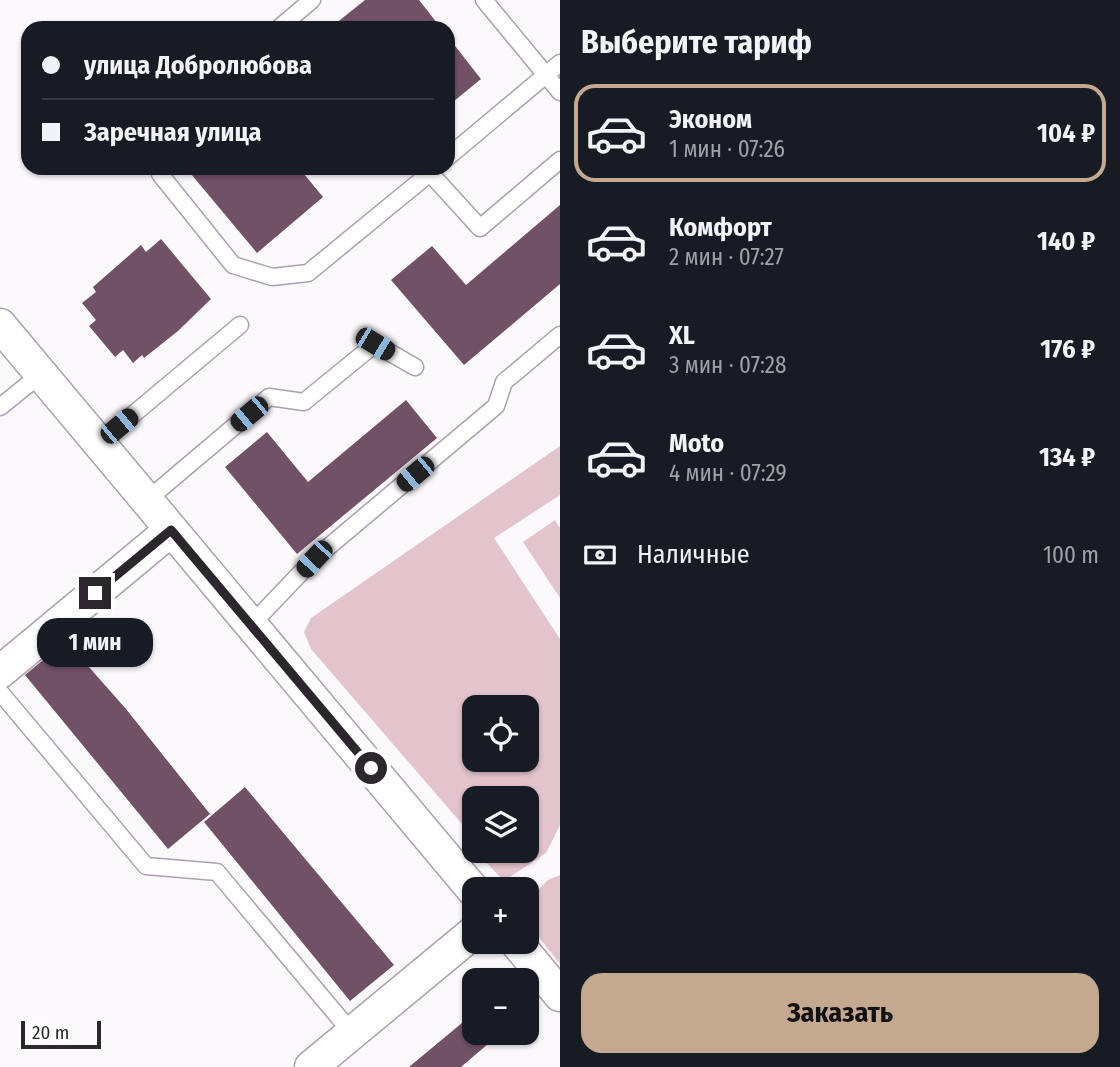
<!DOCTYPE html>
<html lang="ru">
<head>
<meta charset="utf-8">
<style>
	body { margin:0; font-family:"Fira Sans Condensed",sans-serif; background:#20242c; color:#f1f3f6; height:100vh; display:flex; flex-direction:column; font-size:26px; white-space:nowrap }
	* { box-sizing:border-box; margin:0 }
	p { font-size:23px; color:#9ea1a6 }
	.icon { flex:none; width:38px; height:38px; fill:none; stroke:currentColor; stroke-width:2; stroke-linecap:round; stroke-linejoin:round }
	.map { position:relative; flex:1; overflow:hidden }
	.drawer { display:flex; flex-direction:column; background:#171b24; width:560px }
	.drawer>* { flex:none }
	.banner { position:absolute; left:21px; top:21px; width:434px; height:154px; border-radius:21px; box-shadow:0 2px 5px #0004; display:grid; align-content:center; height:154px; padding:0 21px; background:#171b24 }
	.fabs { position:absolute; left:462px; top:695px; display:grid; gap:14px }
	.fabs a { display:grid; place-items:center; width:77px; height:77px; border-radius:14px; background:#171b24; box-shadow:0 2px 5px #0004; font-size:35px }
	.scale { position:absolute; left:21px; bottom:18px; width:80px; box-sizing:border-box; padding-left:7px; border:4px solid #2c262d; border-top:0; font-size:19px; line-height:24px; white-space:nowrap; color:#2c262d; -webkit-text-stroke:5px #fff; paint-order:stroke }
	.end { position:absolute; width:32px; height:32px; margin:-16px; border:9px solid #2c262d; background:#fff; box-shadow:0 0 0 4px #fff }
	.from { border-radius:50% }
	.bubble { position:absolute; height:49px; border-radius:21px; background:#171b24; box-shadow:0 2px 5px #0004; font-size:23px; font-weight:700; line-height:49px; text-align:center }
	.car { position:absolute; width:21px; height:42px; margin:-21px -10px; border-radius:9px; box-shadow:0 0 5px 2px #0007; background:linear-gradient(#222 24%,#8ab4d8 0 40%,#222 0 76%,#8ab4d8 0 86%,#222 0) }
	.banner b { display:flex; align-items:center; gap:24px; height:66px; font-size:26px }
	.banner b+b { border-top:2px solid #363941 }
	.banner i { width:18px; height:18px; background:#f1f3f6 }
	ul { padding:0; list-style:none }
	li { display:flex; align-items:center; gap:21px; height:98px; margin:0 14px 10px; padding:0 7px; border:4px solid transparent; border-radius:21px }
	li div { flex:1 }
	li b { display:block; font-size:26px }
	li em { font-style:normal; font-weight:700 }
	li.current { border-color:#c4a990 }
	li>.icon { width:63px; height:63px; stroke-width:1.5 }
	h2 { padding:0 21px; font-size:32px; line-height:84px }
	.pay { display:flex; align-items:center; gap:18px; height:77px; padding:0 21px; font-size:26px }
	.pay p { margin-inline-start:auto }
	.cta { display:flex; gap:14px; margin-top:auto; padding:14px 21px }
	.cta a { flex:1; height:80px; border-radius:21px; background:#c4a990; color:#111; font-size:28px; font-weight:700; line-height:80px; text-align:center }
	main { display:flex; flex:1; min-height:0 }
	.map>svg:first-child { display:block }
	.green { fill:#e3c3cc; fill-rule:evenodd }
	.building { fill:#715166 }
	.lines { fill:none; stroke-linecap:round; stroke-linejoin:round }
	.service-casing { stroke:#ad9eb0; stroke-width:19 }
	.minor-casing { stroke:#ad9eb0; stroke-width:35 }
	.service { stroke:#fff; stroke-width:16 }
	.minor { stroke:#fff; stroke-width:32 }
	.route { stroke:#2c262d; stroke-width:9 }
</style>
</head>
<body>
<main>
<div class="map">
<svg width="560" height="1067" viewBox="0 0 560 1067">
	<rect width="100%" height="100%" fill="#fcf9fd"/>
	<path class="green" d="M560,446v49l-66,43 66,101v186l-14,28 -42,28 -18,-19 2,-8 -3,-3 42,-1v-52h-53v40l-163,-189 -7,-17 7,-14zM474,707h53v53h-53z
		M555,520l5,8v70l-37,-56z
		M560,875v89l-33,-42v-21l21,-21z"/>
	<path class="building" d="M365,0h54l22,28h-111z
		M448,37l33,42 -33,27z
		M186,168h113l24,29 -66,56z
		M560,205v79l-96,81 -73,-85 41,-34 34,39z
		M161,239l50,60 -33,32 -34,27 -2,-3 -9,8 -10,-13 -8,7 -26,-31 7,-6 -14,-17 14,-11 -3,-5 48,-42 5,7z
		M406,400l31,38 -140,116 -72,-87 42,-35 41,50z
		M66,641l60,68 84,105 -42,35 -143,-174z
		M245,787l149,178 -44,36 -146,-179z
		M474,1013v19h28l-41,35h-52z"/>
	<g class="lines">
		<defs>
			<path id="service" d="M484,0l76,92
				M279,28l33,-28
				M448,157l112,-94
				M160,168v6l73,91 39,12 36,-4 122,-100
				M435,168l-5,5 50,55 80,-68
				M0,407l41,-33
				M99,443l141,-118
				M146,501l123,-104 35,5 71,-58 40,23
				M251,625l63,-66 182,-153 8,-24 56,-47
				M0,692l146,174 71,6 135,161"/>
			<path id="minor" d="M0,325l474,566
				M0,672l171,-142
				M516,942l44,53
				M311,1067l163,-135"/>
		</defs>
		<use href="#service" class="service-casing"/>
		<use href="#minor" class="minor-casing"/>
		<use href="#service" class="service"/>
		<use href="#minor" class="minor"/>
	</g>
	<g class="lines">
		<path class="route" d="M95,593l76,-63 200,238"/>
	</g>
</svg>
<div class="fabs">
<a><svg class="icon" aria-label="locate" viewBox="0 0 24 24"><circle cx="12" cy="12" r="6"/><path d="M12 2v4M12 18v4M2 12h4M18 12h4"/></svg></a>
<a><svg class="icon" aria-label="layers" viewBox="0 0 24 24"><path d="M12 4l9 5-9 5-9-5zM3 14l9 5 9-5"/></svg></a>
<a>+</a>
<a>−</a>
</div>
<div class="scale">20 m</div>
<i class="end from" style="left:371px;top:768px"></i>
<i class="end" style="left:95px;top:593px"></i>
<div class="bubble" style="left:37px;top:618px;width:116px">1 мин</div>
<i class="car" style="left:375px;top:344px;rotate:121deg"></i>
<i class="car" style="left:249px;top:414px;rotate:230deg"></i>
<i class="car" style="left:119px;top:426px;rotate:50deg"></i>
<i class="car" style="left:415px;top:474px;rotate:230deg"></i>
<i class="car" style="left:314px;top:559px;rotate:223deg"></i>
<div class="banner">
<b><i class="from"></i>улица Добролюбова</b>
<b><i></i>Заречная улица</b>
</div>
</div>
<section class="drawer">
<h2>Выберите тариф</h2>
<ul>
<li class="current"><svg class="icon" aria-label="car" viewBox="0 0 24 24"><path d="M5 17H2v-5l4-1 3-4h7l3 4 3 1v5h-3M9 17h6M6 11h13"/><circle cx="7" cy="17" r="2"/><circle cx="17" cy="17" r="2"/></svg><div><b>Эконом</b><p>1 мин · 07:26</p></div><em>104 ₽</em></li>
<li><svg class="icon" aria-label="car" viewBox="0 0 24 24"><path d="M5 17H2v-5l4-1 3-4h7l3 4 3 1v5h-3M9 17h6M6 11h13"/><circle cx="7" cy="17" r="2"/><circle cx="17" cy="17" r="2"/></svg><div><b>Комфорт</b><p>2 мин · 07:27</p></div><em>140 ₽</em></li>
<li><svg class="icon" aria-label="car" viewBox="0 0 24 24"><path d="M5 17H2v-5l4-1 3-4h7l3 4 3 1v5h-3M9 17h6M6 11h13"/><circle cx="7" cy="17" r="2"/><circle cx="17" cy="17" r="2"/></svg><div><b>XL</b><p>3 мин · 07:28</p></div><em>176 ₽</em></li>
<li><svg class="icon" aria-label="car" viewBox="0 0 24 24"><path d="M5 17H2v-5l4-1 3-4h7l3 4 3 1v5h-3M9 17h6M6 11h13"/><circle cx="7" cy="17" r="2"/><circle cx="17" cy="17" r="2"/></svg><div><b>Moto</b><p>4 мин · 07:29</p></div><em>134 ₽</em></li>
</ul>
<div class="pay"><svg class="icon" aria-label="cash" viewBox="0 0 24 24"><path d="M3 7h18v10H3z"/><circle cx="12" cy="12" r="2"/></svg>Наличные<p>100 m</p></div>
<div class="cta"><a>Заказать</a></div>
</section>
</main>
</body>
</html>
